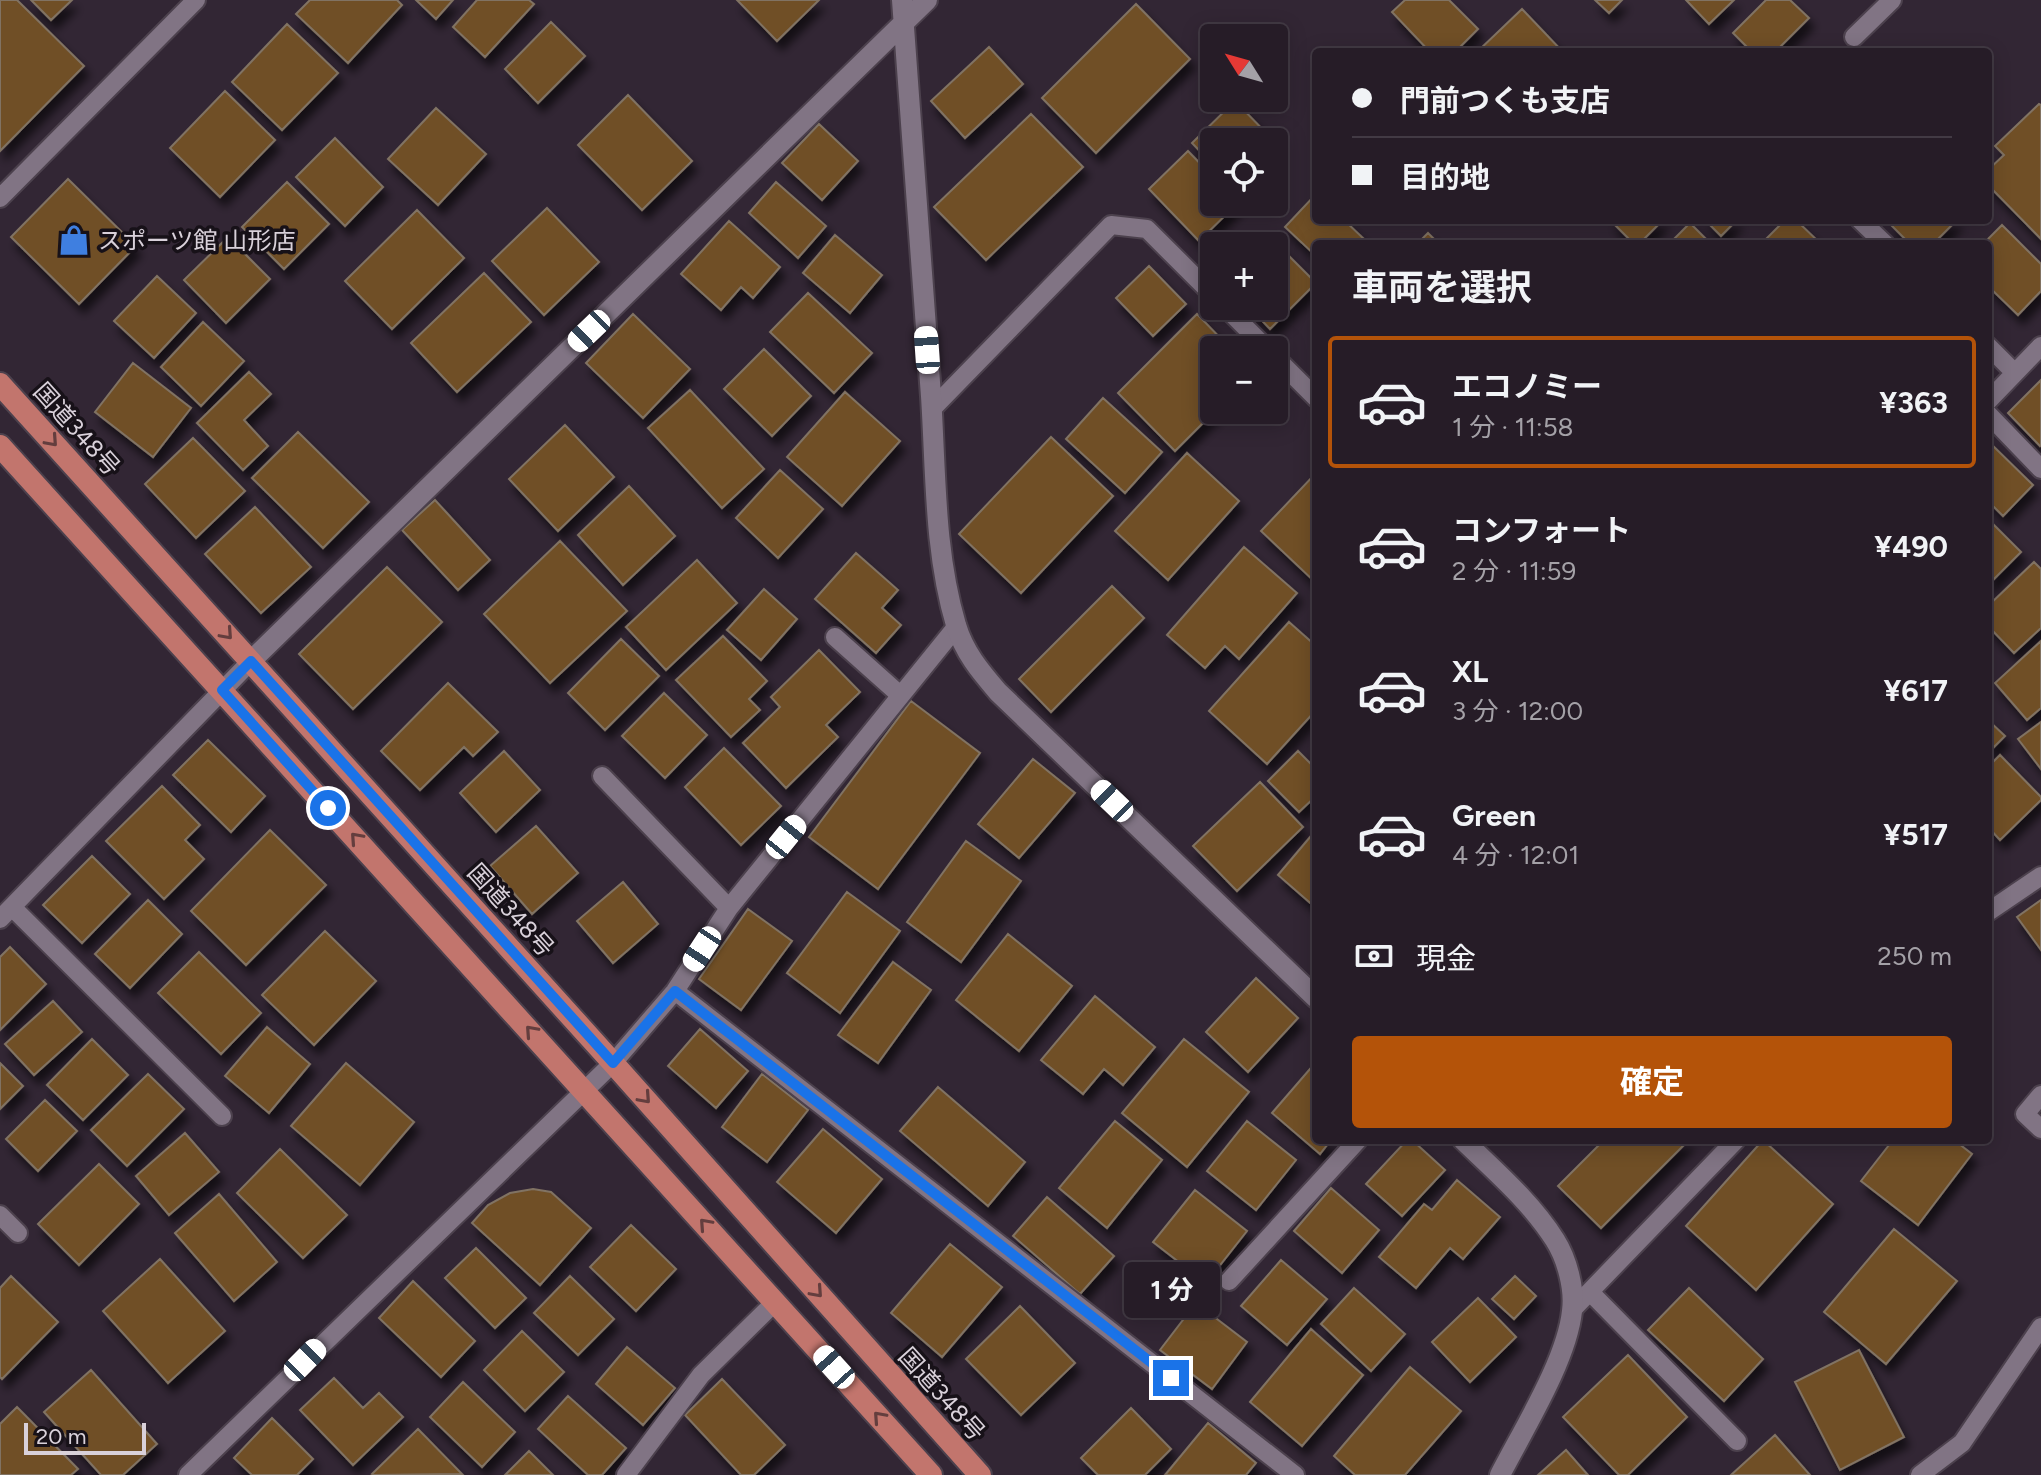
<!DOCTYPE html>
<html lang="ja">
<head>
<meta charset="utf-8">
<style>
	body { margin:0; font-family:Figtree,"Noto Sans JP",sans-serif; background:#2e252f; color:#f1f3f6; height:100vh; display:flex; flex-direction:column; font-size:30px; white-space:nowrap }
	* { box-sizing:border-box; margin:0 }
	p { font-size:26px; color:#a4a1a7 }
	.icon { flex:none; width:44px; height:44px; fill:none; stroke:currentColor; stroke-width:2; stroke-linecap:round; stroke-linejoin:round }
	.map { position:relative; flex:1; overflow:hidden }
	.sheet { position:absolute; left:1312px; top:240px; width:680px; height:904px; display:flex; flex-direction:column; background:#261c27; border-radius:8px; box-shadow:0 4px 20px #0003,0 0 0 2px #423a44 }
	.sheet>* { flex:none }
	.top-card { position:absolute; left:1312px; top:48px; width:680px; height:176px; border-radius:8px; box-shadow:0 4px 20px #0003,0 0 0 2px #423a44; display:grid; align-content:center; height:176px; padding:0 40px; background:#261c27 }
	.needle { width:52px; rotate:307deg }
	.buttons { position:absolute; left:1200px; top:24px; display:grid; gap:16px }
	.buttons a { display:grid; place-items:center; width:88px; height:88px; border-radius:8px; background:#261c27; box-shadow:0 4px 20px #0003,0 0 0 2px #423a44; font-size:40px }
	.scale { position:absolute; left:24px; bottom:20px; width:122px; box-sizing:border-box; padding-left:8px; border:4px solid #d9d1da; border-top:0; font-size:22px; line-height:28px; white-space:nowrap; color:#d9d1da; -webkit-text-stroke:6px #171118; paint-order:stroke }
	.end { position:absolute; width:36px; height:36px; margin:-18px; border:10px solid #1a73e8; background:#fff; box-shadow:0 0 0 4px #fff }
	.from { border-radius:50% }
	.bubble { position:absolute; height:56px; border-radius:8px; background:#261c27; box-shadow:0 4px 20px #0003,0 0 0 2px #423a44; font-size:26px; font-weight:700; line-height:56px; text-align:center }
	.car { position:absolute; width:24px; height:48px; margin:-24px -12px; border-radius:10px; box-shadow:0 0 6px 2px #0007; background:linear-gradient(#fff 24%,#345 0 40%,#fff 0 76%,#345 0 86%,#fff 0) }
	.top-card b { display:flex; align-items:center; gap:28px; height:76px; font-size:30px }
	.top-card b+b { border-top:2px solid #423a44 }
	.top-card i { width:20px; height:20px; background:#f1f3f6 }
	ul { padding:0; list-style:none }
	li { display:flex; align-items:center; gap:24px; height:132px; margin:0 16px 12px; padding:0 24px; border:4px solid transparent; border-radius:8px }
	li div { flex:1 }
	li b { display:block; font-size:30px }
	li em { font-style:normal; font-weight:700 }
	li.current { border-color:#b45309 }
	li>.icon { width:72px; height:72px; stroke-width:1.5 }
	h2 { padding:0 40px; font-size:36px; line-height:96px }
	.pay { display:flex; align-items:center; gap:20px; height:88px; padding:0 40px; font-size:30px }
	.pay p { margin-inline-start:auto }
	.button { display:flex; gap:16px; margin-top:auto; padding:16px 40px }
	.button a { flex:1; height:92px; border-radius:8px; background:#b45309; color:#fff; font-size:32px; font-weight:700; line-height:92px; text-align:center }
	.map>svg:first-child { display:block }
	.building { fill:#6f4f28; stroke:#817363; stroke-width:2; filter:url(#shadow) }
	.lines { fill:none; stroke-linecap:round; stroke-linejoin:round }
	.service-casing { stroke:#4c414d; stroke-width:22 }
	.minor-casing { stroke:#4c414d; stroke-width:24 }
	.trunk-casing { stroke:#4c414d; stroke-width:26 }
	.service { stroke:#817484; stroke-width:18 }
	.minor { stroke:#817484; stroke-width:20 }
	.trunk { stroke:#c2756d; stroke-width:22 }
	.oneway { stroke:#643e3e }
	.route { stroke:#1a73e8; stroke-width:10 }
	.labels { text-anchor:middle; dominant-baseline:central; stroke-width:7; stroke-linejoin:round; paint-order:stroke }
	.poi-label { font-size:24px; fill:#d9d1da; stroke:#171118; text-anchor:start }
	.street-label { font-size:24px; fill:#d9d1da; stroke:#171118 }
</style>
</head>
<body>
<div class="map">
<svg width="2041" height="1475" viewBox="0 0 2041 1475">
	<defs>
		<filter id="shadow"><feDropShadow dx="5" dy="9" stdDeviation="4" flood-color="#0009"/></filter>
	</defs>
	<rect width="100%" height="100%" fill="#322634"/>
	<path class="building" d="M0,0h17l67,66 -84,85z
		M31,0h41l-21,20z
		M310,0h87l5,5 -54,58 -52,-49z
		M416,0h37l-17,19z
		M477,0h52l5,4 -49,53 -32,-30z
		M737,0h82l-42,41z
		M1405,0h44l29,29 -23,23h-25l-38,-40z
		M1595,0h27l-13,13z
		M1686,0h48l-25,24z
		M1766,0h24l19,18 -34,34h-23l-19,-19z
		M1136,4l54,55 -94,94 -54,-55z
		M1522,9l41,43h-86z
		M551,22l34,34 -47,47 -33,-34z
		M287,24l51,49 -56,57 -50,-48z
		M989,47l34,37 -58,54 -34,-37z
		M225,91l50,49 -55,57 -50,-49z
		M628,95l64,66 -50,49 -64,-65z
		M1235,101l42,43 -3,3v-5h-60v24l-22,-23z
		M2039,104l2,1v134l-53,-54v-15l16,-15 -9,-9z
		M436,108l50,46 -48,51 -50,-46z
		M1031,114l52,53 -97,93 -52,-53z
		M819,124l39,37 -36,39 -40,-37z
		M335,138l48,49 -38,39 -49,-49z
		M1188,151l26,27v24l24,1 -39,38 -50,-52z
		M68,179l68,67 -57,58 -68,-67z
		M287,182l42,42 -45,45 -42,-42z
		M776,182l50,44 -28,32 -49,-45z
		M1316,194v26h28l20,19 -5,5h-43v12l-31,-29z
		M547,208l52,54 -55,53 -52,-54z
		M417,210l47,48 -72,71 -47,-48z
		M1610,220h53l-24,24h-5z
		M1705,220h32l-16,16z
		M1785,220h11l25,24h-60z
		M1896,220h61l-24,24h-23l-19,-19z
		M729,221l51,46 -27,31 -12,-11 -20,23 -40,-36z
		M1690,223l21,21h-42z
		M2002,225l39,39v27l-23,24 -30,-29v-42h-5z
		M1428,233l11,11h-22z
		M835,235l47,40 -32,38 -47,-40z
		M228,237l42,42 -44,44 -42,-43z
		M1271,238l45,45 -46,46 -22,-23h26v-60h-11z
		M1149,266l37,38 -33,32 -37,-38z
		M484,273l47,49 -74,70 -46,-49z
		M157,276l39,37 -42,45 -40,-37z
		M808,293l64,60 -38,40 -64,-61z
		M633,314l57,55 -47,49 -57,-55z
		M1197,314l35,36h-18v60h2l-41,41 -57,-58z
		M203,322l41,39 -43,45 -40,-39z
		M764,349l47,47 -39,40 -48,-47z
		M133,363l58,45 -38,49 -58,-45z
		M249,372l22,22 -27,26 24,26 -25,24 -46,-47z
		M2041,380v65l-1,1 -32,-33z
		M690,390l74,79 -42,39 -74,-80z
		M845,392l55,49 -58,65 -55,-49z
		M1103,398l59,54 -37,41 -59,-54z
		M565,425l49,52 -56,54 -49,-52z
		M298,432l71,70 -46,46 -71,-70z
		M1051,437l62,59 -92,97 -62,-59z
		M193,438l52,53 -49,47 -51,-54z
		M1988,441l45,44 -30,31 -15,-15z
		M1187,453l52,48 -71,79 -53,-49z
		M780,470l43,39 -45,49 -42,-40z
		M1316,473v110l-55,-52z
		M629,486l46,50 -52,49 -45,-50z
		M435,500l55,60 -32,30 -56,-60z
		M255,507l56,60 -50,46 -56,-59z
		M1990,521l31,31 -33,33v-61z
		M560,541l67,70 -77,72 -66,-69z
		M1244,547l53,46 -58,66 -14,-13 -20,22 -38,-33z
		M856,553l42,37 -16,18 19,17 -25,28 -61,-54z
		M697,560l40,43 -71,67 -40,-43z
		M2034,562l7,7v59l-27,25 -26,-27v-20z
		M387,567l55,55 -89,87 -54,-55z
		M1112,586l32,32 -93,94 -32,-33z
		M764,589l33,30 -36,41 -34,-30z
		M1289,622l27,24v64l-49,54 -58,-53z
		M723,636l44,45 -18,18 11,11 -29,27 -55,-57z
		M621,639l38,37 -54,54 -37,-37z
		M2041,641v67l-14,12 -32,-37z
		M819,650l41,42 -34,33 12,12 -52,51 -43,-45 37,-36 -9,-10z
		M448,683l50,49 -25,24 -9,-9 -44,43 -39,-39z
		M664,693l43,42 -42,43 -43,-42z
		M911,701l69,52 -102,136 -69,-52z
		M1988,720l17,16 -17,17z
		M2041,722v47l-23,-30z
		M208,740l57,56 -34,36 -58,-57z
		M724,748l57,58 -40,39 -56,-58z
		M504,751l36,39 -44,42 -36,-39z
		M1298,751l18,18v27l-17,16 -31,-31z
		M2000,755l41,42v3l-41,40 -12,-13v-60z
		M1033,759l42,34 -56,65 -41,-34z
		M1260,782l43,45 -66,64 -44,-45z
		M162,786l38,39 -15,15 19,19 -40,40 -58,-58z
		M536,826l42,47 -46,41 -42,-48z
		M270,830l56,55 -80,80 -55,-54z
		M1316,830v78l-38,-33z
		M966,841l55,40 -60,81 -54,-40z
		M92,856l38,38 -48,49 -39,-38z
		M623,882l35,42 -45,39 -36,-42z
		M847,892l53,39 -60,82 -53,-40z
		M148,900l34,34 -52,54 -35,-34z
		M2041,900v50l-24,-33z
		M748,909l44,32 -51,69 -42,-31z
		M325,931l51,50 -62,64 -52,-50z
		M1008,934l64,52 -53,65 -63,-51z
		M10,947l36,37 -46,46v-73z
		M199,952l62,61 -40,41 -63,-61z
		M893,962l38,28 -53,73 -40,-28z
		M1256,978l42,40 -50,54 -42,-40z
		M1095,996l60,51 -32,38 -19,-16 -21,25 -42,-34z
		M53,1001l29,31 -48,43 -29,-31z
		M267,1027l43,37 -41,49 -44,-37z
		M700,1029l48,42 -32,37 -48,-42z
		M92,1039l36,36 -45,45 -36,-35z
		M1184,1039l65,53 -62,75 -65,-54z
		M1316,1062v78h15l-11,14 -48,-41z
		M0,1063l23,23 -23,23z
		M346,1063l68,59 -54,63 -69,-59z
		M148,1074l36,35 -57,57 -36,-36z
		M762,1074l46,36 -41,52 -45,-35z
		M938,1087l87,75 -37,44 -88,-75z
		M45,1100l32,31 -39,40 -32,-32z
		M1115,1121l47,39 -55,68 -48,-40z
		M1247,1121l49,39 -40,50 -49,-39z
		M823,1129l59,50 -46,54 -59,-51z
		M185,1133l34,39 -50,43 -33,-39z
		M1407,1140h5l33,30 -43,46 -36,-32z
		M1604,1140h85l-88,88 -43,-42z
		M1763,1140l70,64 -77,86 -70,-64z
		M1893,1140h61l18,14 -54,71 -57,-44z
		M280,1149l67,66 -44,43 -66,-65z
		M99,1164l40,40 -60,61 -41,-41z
		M1457,1180l43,37 -37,42 -13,-11 -34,40 -37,-31 45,-53 8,6z
		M1331,1188l48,42 -37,43 -48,-42z
		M533,1189l18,3 40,36 -51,57 -68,-62 16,-18 22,-12z
		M1195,1190l52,41 -41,52 -53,-41z
		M219,1194l58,68 -43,39 -59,-68z
		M1047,1197l67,59 -34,38 -67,-58z
		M631,1225l45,44 -40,42 -46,-44z
		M1894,1229l63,52 -71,83 -62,-52z
		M950,1244l52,43 -60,70 -51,-44z
		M476,1248l50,50 -31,30 -50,-50z
		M160,1259l65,72 -57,52 -65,-72z
		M1281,1260l46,39 -40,46 -46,-39z
		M11,1276l47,46 -56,57 -2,-2v-89z
		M570,1276l44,43 -36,36 -44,-42z
		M1515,1276l21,20 -22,23 -22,-20z
		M413,1281l62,60 -34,36 -62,-59z
		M1354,1288l51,46 -34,37 -50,-47z
		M1689,1288l74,71 -39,42 -76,-71z
		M1478,1298l38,39 -46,45 -38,-40z
		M1196,1303l51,39 -35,47 -52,-39z
		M1020,1306l55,57 -54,52 -55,-56z
		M1311,1329l52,46 -61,71 -52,-44z
		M522,1331l42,41 -39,39 -41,-41z
		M627,1347l48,41 -32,37 -47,-41z
		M1859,1350l45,87 -64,33 -45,-88z
		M1628,1355l59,62 -59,58h-9l-56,-58z
		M1410,1367l51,44 -56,64h-50l-21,-19z
		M91,1370l66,74 -34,31h-22l-57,-63z
		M334,1378l29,30 16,-15 24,24 -50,48 -53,-55z
		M722,1379l63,66 -31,30h-13l-56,-60z
		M463,1382l52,50 -33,35 -52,-50z
		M568,1396l58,52 -24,27h-14l-50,-46z
		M17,1407l61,62 -7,6h-71v-51z
		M1131,1408l40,41 -26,26h-47l-17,-17z
		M272,1418l41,41 -16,16h-45l-18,-17z
		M1208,1423l48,40 -10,12h-81z
		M418,1429l44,45 -88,1 -2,-1z
		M1775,1435l35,40h-79z
		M1566,1450l22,25h-50z
		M529,1451l24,24h-48z"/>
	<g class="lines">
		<defs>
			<path id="service" d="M1854,37l38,-37
				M0,198l196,-198
				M1860,220l25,24
				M1224,306l44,44
				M1988,346l27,27
				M1274,356l42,42
				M1988,401l53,-55
				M932,409l179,-184 36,4 67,67
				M1988,414l53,55
				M835,637l65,58
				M602,776l127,132
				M12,907l210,209
				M1988,912l53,-36
				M0,919l251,-258
				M675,991l620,484
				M2041,1095l-16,19 16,15
				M0,1215l18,18
				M1229,1281l129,-141
				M1590,1292l147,149
				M1572,1310l164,-170
				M188,1475l425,-412 62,-72 54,-83 228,-282
				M626,1475l75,-100 74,-73
				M1920,1475l42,-32 79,-116"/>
			<path id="minor" d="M902,0c10,132 19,264 29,396 5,77 3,155 25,229 8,27 24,46 42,67l318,306
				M251,661l676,-661
				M1463,1140c32,31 68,62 92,100 12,19 20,49 17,71 -5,49 -49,119 -72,164"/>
			<path id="trunk" d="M0,384l613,679 367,412
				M0,446l931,1029"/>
		</defs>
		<use href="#service" class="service-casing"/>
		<use href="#minor" class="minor-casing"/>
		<use href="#trunk" class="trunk-casing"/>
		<use href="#service" class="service"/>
		<use href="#minor" class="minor"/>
		<use href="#trunk" class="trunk"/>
	</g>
	<defs><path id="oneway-chevron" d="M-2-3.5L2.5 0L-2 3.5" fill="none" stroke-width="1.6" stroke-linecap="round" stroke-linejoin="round" transform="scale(2)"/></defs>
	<g class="oneway">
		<use href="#oneway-chevron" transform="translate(52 441) rotate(48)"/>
		<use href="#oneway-chevron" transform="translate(227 634) rotate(48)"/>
		<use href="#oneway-chevron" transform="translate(356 838) rotate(-132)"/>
		<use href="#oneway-chevron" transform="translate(531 1031) rotate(-132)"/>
		<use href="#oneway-chevron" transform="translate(645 1098) rotate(48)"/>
		<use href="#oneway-chevron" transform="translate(705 1224) rotate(-132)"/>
		<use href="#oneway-chevron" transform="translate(817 1292) rotate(48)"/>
		<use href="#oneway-chevron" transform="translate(879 1417) rotate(-132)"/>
	</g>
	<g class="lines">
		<path class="route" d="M328,808l-106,-118 29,-29 362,402 62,-72 496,387"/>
	</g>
	<defs>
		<symbol id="shop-bare" viewBox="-9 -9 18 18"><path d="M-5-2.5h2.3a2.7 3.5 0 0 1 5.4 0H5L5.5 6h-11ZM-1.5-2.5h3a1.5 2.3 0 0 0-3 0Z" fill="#3f7fe0" stroke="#171118" stroke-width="2.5" paint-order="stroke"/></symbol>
	</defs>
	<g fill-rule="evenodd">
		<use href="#shop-bare" x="52" y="218" width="44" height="44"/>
	</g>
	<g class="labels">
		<g class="poi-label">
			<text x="98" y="240">スポーツ館 山形店</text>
		</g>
		<g class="street-label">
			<text transform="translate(77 429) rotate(48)">国道348号</text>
			<text transform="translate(511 910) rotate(48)">国道348号</text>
			<text transform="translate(942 1394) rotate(48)">国道348号</text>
		</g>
	</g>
</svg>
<div class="buttons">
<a><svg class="needle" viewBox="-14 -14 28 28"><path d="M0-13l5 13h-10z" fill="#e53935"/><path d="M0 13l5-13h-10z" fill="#a4a1a7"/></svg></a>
<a><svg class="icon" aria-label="locate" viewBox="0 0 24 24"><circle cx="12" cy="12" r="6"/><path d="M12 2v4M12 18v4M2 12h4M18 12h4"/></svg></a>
<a>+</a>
<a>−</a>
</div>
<div class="scale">20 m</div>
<i class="end from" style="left:328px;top:808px"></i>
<i class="end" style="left:1171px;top:1378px"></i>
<div class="bubble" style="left:1124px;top:1262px;width:96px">1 分</div>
<i class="car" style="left:589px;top:331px;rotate:226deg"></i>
<i class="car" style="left:927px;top:350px;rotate:356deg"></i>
<i class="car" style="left:1112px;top:801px;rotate:314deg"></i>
<i class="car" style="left:786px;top:837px;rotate:39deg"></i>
<i class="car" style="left:702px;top:949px;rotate:213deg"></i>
<i class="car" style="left:305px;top:1360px;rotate:45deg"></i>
<i class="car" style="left:834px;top:1367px;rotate:318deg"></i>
<div class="top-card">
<b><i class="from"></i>門前つくも支店</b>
<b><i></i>目的地</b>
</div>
<section class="sheet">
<h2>車両を選択</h2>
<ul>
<li class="current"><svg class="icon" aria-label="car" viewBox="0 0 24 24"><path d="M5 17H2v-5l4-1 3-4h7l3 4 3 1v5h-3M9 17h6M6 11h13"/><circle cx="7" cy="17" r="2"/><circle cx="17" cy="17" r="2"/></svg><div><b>エコノミー</b><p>1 分 · 11:58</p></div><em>¥363</em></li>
<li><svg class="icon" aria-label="car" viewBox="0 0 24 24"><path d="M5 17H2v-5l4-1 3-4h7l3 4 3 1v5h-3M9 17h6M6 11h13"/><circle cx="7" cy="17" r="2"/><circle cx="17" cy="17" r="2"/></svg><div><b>コンフォート</b><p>2 分 · 11:59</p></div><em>¥490</em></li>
<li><svg class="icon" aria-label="car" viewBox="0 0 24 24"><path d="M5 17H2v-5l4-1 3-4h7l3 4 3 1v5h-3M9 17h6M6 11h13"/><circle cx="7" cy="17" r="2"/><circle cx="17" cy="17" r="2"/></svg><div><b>XL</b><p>3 分 · 12:00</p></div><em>¥617</em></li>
<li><svg class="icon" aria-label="car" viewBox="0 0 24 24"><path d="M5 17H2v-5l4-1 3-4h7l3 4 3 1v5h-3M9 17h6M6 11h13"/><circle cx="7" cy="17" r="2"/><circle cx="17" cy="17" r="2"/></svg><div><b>Green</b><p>4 分 · 12:01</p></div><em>¥517</em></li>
</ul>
<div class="pay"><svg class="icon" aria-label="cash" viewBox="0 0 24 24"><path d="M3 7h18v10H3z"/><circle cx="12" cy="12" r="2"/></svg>現金<p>250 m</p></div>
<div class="button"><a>確定</a></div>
</section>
</div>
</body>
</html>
